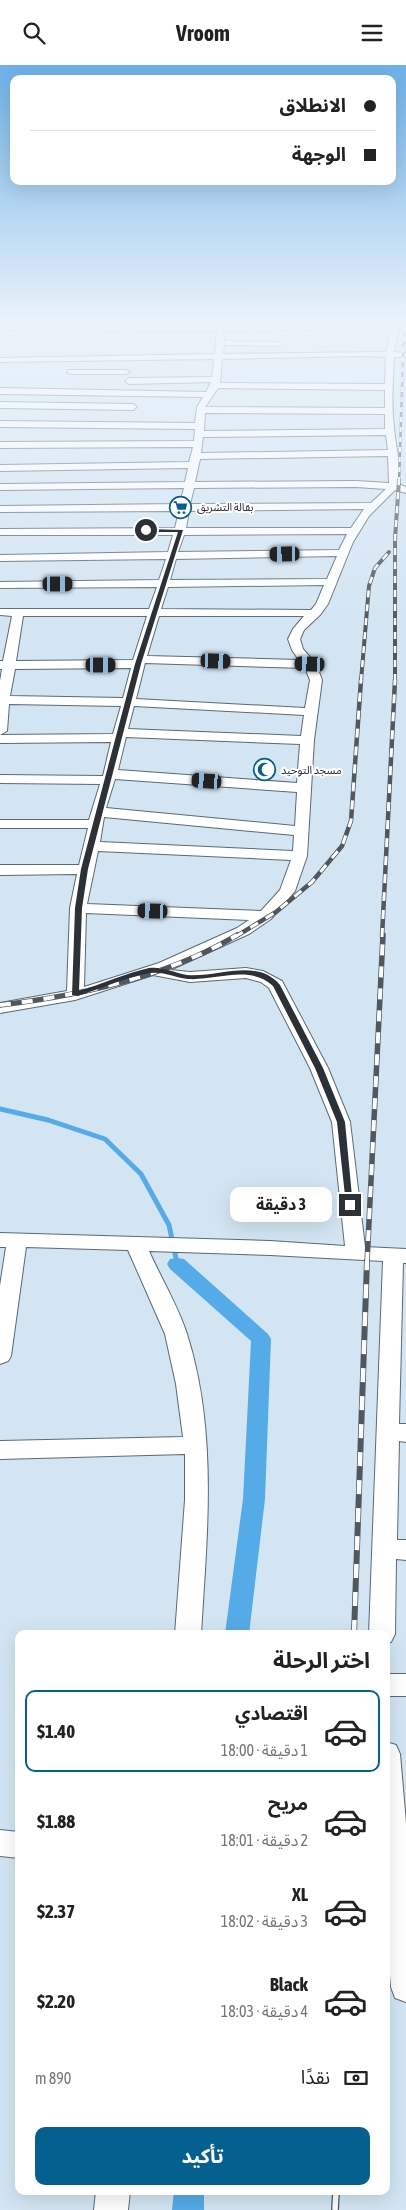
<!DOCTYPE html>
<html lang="ar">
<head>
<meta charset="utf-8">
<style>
	body { margin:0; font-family:"Asap Condensed","Noto Sans Arabic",sans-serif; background:#f6f6f6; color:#222; direction:rtl; height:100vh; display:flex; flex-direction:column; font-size:19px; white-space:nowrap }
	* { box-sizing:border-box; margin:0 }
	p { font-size:16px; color:#767676 }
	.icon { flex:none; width:28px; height:28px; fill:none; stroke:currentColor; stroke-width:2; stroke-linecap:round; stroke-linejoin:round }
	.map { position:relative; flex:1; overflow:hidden; direction:ltr }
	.drawer { position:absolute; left:15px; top:1565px; width:375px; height:565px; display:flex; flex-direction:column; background:#fff; border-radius:10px; box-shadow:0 5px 20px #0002; direction:rtl }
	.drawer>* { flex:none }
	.banner { position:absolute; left:10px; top:10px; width:386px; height:110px; border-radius:10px; box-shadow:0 5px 20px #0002; direction:rtl; display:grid; align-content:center; height:110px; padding:0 20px; background:#fff }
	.end { position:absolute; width:22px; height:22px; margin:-11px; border:6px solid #2b3137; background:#fff; box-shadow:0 0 0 2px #fff }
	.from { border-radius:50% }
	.bubble { position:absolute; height:35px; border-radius:10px; background:#fff; box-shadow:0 5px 20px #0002; font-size:16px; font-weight:700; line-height:35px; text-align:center; direction:rtl }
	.car { position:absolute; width:15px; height:30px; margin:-15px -8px; border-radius:6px; box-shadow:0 0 4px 1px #0007; background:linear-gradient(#222 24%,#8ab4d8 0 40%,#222 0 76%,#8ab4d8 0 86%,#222 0) }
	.banner b { display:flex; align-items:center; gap:18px; height:48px; font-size:19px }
	.banner b+b { border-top:1px solid #e0e0e0 }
	.banner i { width:12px; height:12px; background:#222 }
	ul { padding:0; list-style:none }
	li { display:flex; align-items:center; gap:15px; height:82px; margin:0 10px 8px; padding:0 10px; border:2px solid transparent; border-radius:10px }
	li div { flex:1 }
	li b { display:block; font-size:19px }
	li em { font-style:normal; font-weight:700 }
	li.current { border-color:#056090 }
	li>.icon { width:45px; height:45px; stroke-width:1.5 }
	h2 { padding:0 20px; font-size:22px; line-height:60px }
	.pay { display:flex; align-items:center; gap:12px; height:55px; padding:0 20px; font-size:19px }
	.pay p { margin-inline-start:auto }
	.cta { display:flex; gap:10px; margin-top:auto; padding:10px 20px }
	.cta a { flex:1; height:58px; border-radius:10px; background:#056090; color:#fff; font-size:20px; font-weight:700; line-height:58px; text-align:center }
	header { display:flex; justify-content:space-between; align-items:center; height:65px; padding:0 20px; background:#fff; font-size:22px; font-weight:700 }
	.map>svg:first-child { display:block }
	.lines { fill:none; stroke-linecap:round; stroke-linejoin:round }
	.stream-far1 { stroke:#55abe7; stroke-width:5 }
	.stream { stroke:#55abe7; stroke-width:6 }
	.canal { fill:#55abe7; fill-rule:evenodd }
	.minor-casing { stroke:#5a6976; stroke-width:2 }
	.minor { fill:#fff; fill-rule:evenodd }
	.rail-far5-casing { stroke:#4f575f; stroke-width:2.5 }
	.rail-far4-casing { stroke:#4f575f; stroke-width:4 }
	.rail-far3-casing { stroke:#4f575f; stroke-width:4.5 }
	.rail-far2-casing { stroke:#4f575f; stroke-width:5.5 }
	.rail-far1-casing { stroke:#4f575f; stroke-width:6 }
	.rail-casing { stroke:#4f575f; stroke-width:8 }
	.rail-far5 { stroke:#fff; stroke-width:2; stroke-dasharray:5; stroke-linecap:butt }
	.rail-far4 { stroke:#fff; stroke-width:2.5; stroke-dasharray:7; stroke-linecap:butt }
	.rail-far3 { stroke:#fff; stroke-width:3; stroke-dasharray:9; stroke-linecap:butt }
	.rail-far2 { stroke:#fff; stroke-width:4; stroke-dasharray:11; stroke-linecap:butt }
	.rail-far1 { stroke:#fff; stroke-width:4.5; stroke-dasharray:14; stroke-linecap:butt }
	.rail { stroke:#fff; stroke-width:5.5; stroke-dasharray:18; stroke-linecap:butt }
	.route { fill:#2b3137 }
	.labels { text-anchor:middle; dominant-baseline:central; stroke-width:4; stroke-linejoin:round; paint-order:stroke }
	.far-poi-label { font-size:11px; fill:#2b3137; stroke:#fff; text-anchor:start }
</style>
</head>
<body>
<header><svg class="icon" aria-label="menu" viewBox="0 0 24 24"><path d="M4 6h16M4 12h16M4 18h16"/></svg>Vroom<svg class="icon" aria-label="search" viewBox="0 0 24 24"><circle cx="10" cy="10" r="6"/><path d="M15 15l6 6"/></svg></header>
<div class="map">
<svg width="406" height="2145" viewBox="0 0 406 2145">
	<rect width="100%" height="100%" fill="#d3e5f3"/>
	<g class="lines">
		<path class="stream-far1" d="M0,1044l48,11 57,19 36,35 28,51 8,38"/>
		<path class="stream" d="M176,1196l1,3"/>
		<path class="canal" d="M177,1193l7,1 84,75 3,5 -6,160 -16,135h-24l18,-135 8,-158 -81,-72 -3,-5 3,-5z
			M174,2126h30v19h-32z"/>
		<defs>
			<path id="minor" d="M218,260h182l-6,27 12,1v4h-12c-1,23 -3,47 0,70 1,18 8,39 4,57l8,3v6l-11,-3 -26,26 -16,26 -25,62 -8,11 -16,15 -4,9 3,10 13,15 6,16 -8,60 -7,116 -12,35 -24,28 -22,15 -79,36 20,2 56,-4 17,3 19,10 46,87 22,54 15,125 41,2v14h-3l-4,161h7v18l-7,-1 -2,99h9v20l-10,-1 -1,75 -4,8 -5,1v-9h-17l14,-373 -113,-6 -121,-4c12,27 29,55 38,83 31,98 20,200 14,300h-26l10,-134v-46l-185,5v-18l183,-4 -7,-53 -11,-50 -37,-84 -102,-3 -15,109 -3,5 -8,3v-78l6,-39h-6v-14l270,8 75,5 -13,-124 -22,-54 -41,-80 -8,-6 -15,-4 -56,4 -37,-7 -78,25 -75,13v-10l67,-12 3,-83 7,-34 -77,1v-10h79l9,-37h-88v-8h89l11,-36 -100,-1v-8l103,1 8,-34 -111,1v-8l113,-1 8,-28 -112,-2 -2,27 -7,4v-54l2,-12h-2v-8h3l9,-45 -12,-1v-6h149l8,-22 -157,1v-6l159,-2 7,-21 -166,2v-6l168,-3 5,-17h-173v-6l175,-1 4,-17 -179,1v-6l180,-2 4,-16 -184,2v-6l185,-2 3,-14 -188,3v-6l189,-3 4,-15 -193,1v-6l194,-1 1,-12 -195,-2v-6l195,2 2,-16 6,-10 -203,-3v-6l206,4 5,-10 -82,2 -4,-3 4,-3 83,-1 2,-18 -214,3v-4l215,-4 2,-23 -217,-1v-4zM391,264l-5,23 -163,2 1,-9 53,1 4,-2 -4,-2 -53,-1 1,-10zM362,291l24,1 -1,27 -165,-1 2,-24zM218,323l167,2v18l-180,-1zM205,348l180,1v15l-181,2zM386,370l2,15 -187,3 2,-16zM388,391l1,27 -33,-2 -161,1 5,-23zM356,422l30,2 -15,14 -181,1 4,-16zM364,444l-13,19h-165l3,-17zM347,469l-8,16 -161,2 6,-17zM337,491l-10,23 -157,1 6,-21zM324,520l-8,19 -5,6 -150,-1 7,-22zM23,551h124l-14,44 -117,1zM159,551h145l-11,13 -5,10 4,11 7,10 -152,-4zM145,598l160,5 5,12 -5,28 -169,-9zM131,603l-8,30 -113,-2 5,-27zM134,641l170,9 -3,21 -173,-7zM126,672l174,7 -3,39 -179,-13zM115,714l182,13 -2,34 -189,-18zM104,752l190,18 -1,16 -193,-9zM98,786l193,9 -11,30 -19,21 -174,-7zM86,848l163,7 -12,8 -78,35 -75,24z
				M68,305h58l4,2 -4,2h-55l-4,-2z
				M0,337l133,2 4,3 -4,3 -133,-2z
				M386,1609h20v22h-20z
				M386,1677l10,3 4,9 6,69v179l-11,-4 -4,-11 -5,-58z
				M0,1765l19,2v26l-19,-2z
				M96,2126h34l-2,19h-34z"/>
		</defs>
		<use href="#minor" class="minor-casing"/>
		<use href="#minor" class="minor"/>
		<defs>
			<path id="rail-far5" d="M399,417l5,-157"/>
			<path id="rail-far4" d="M361,616l8,-95 6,-18 14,-16
				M395,616v-142l4,-59"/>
			<path id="rail-far3" d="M235,872l41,-25 36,-30 30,-36 9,-25 10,-141
				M382,872l13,-257"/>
			<path id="rail-far2" d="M0,940c78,-9 169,-29 237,-70
				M367,1198l16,-328"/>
			<path id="rail-far1" d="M354,1569l13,-373"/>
			<path id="rail" d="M335,2145l1,-19"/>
		</defs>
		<use href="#rail-far5" class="rail-far5-casing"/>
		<use href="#rail-far4" class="rail-far4-casing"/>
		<use href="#rail-far3" class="rail-far3-casing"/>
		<use href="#rail-far2" class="rail-far2-casing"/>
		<use href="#rail-far1" class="rail-far1-casing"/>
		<use href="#rail" class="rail-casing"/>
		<use href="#rail-far5" class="rail-far5"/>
		<use href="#rail-far4" class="rail-far4"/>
		<use href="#rail-far3" class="rail-far3"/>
		<use href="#rail-far2" class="rail-far2"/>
		<use href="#rail-far1" class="rail-far1"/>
		<use href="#rail" class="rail"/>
	</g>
	<linearGradient id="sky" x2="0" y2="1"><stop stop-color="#6db0e8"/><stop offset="0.46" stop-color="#ebf3fa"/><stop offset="1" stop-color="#ebf3fa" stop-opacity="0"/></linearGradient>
	<rect width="406" height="560" fill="url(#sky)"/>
	<path class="route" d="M144,464l39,1 -42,134 -53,205 -6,39 -3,83c23,-7 47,-18 70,-23 12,-2 27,5 38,7 31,3 69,-18 93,10l43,83 22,54 8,85 -3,1 -4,-3 -9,-83 -22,-54 -42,-82c-23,-22 -57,-5 -85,-7 -11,-1 -26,-8 -37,-6 -21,3 -52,16 -73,23l-6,-1 3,-87 6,-39 54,-205 43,-132h-32z"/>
	<defs>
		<symbol id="supermarket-ring" viewBox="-11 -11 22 22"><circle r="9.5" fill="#fff" stroke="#056090" stroke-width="1.5"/><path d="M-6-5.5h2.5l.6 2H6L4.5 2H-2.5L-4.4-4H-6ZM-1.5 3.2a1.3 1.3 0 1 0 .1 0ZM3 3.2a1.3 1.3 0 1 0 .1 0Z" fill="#056090"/></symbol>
		<symbol id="mosque-ring" viewBox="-11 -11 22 22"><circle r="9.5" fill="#fff" stroke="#056090" stroke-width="1.5"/><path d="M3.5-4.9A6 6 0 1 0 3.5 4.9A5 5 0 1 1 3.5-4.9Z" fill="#056090"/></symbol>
	</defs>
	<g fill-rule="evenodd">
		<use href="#supermarket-ring" x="168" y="430" width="25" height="25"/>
		<use href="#mosque-ring" x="252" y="692" width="25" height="25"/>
	</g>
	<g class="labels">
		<g class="far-poi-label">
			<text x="197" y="442">بقالة التشريق</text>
			<text x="281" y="705">مسجد التوحيد</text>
		</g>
	</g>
</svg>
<i class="end from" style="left:146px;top:465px"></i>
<i class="end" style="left:350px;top:1140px"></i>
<div class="bubble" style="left:230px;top:1122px;width:102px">3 دقيقة</div>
<i class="car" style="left:285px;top:489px;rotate:269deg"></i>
<i class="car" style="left:58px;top:519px;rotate:90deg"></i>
<i class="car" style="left:216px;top:596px;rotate:92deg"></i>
<i class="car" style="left:310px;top:599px;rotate:272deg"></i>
<i class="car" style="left:101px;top:600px;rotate:90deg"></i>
<i class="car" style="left:207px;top:716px;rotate:274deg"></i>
<i class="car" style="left:153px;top:846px;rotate:272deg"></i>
<div class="banner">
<b><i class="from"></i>الانطلاق</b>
<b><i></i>الوجهة</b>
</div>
<section class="drawer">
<h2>اختر الرحلة</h2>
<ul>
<li class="current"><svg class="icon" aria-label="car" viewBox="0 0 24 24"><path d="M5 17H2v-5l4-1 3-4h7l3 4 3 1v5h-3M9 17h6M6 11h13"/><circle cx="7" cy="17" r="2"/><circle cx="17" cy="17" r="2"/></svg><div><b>اقتصادي</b><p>1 دقيقة · 18:00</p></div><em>$1.40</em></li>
<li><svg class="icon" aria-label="car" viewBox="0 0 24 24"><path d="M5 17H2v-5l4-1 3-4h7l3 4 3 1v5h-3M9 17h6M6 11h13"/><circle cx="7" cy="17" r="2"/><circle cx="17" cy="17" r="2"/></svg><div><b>مريح</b><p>2 دقيقة · 18:01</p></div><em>$1.88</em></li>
<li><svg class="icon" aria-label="car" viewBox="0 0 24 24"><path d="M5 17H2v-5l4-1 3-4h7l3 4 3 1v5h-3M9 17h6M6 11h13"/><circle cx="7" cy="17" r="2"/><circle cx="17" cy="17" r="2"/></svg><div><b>XL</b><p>3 دقيقة · 18:02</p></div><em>$2.37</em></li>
<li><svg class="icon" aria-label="car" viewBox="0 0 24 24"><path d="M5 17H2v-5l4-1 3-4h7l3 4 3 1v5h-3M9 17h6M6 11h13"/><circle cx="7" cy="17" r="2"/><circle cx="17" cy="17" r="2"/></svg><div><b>Black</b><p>4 دقيقة · 18:03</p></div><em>$2.20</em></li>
</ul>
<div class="pay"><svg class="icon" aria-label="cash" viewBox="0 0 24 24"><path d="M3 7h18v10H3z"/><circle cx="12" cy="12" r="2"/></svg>نقدًا<p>890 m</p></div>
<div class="cta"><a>تأكيد</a></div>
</section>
</div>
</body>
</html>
